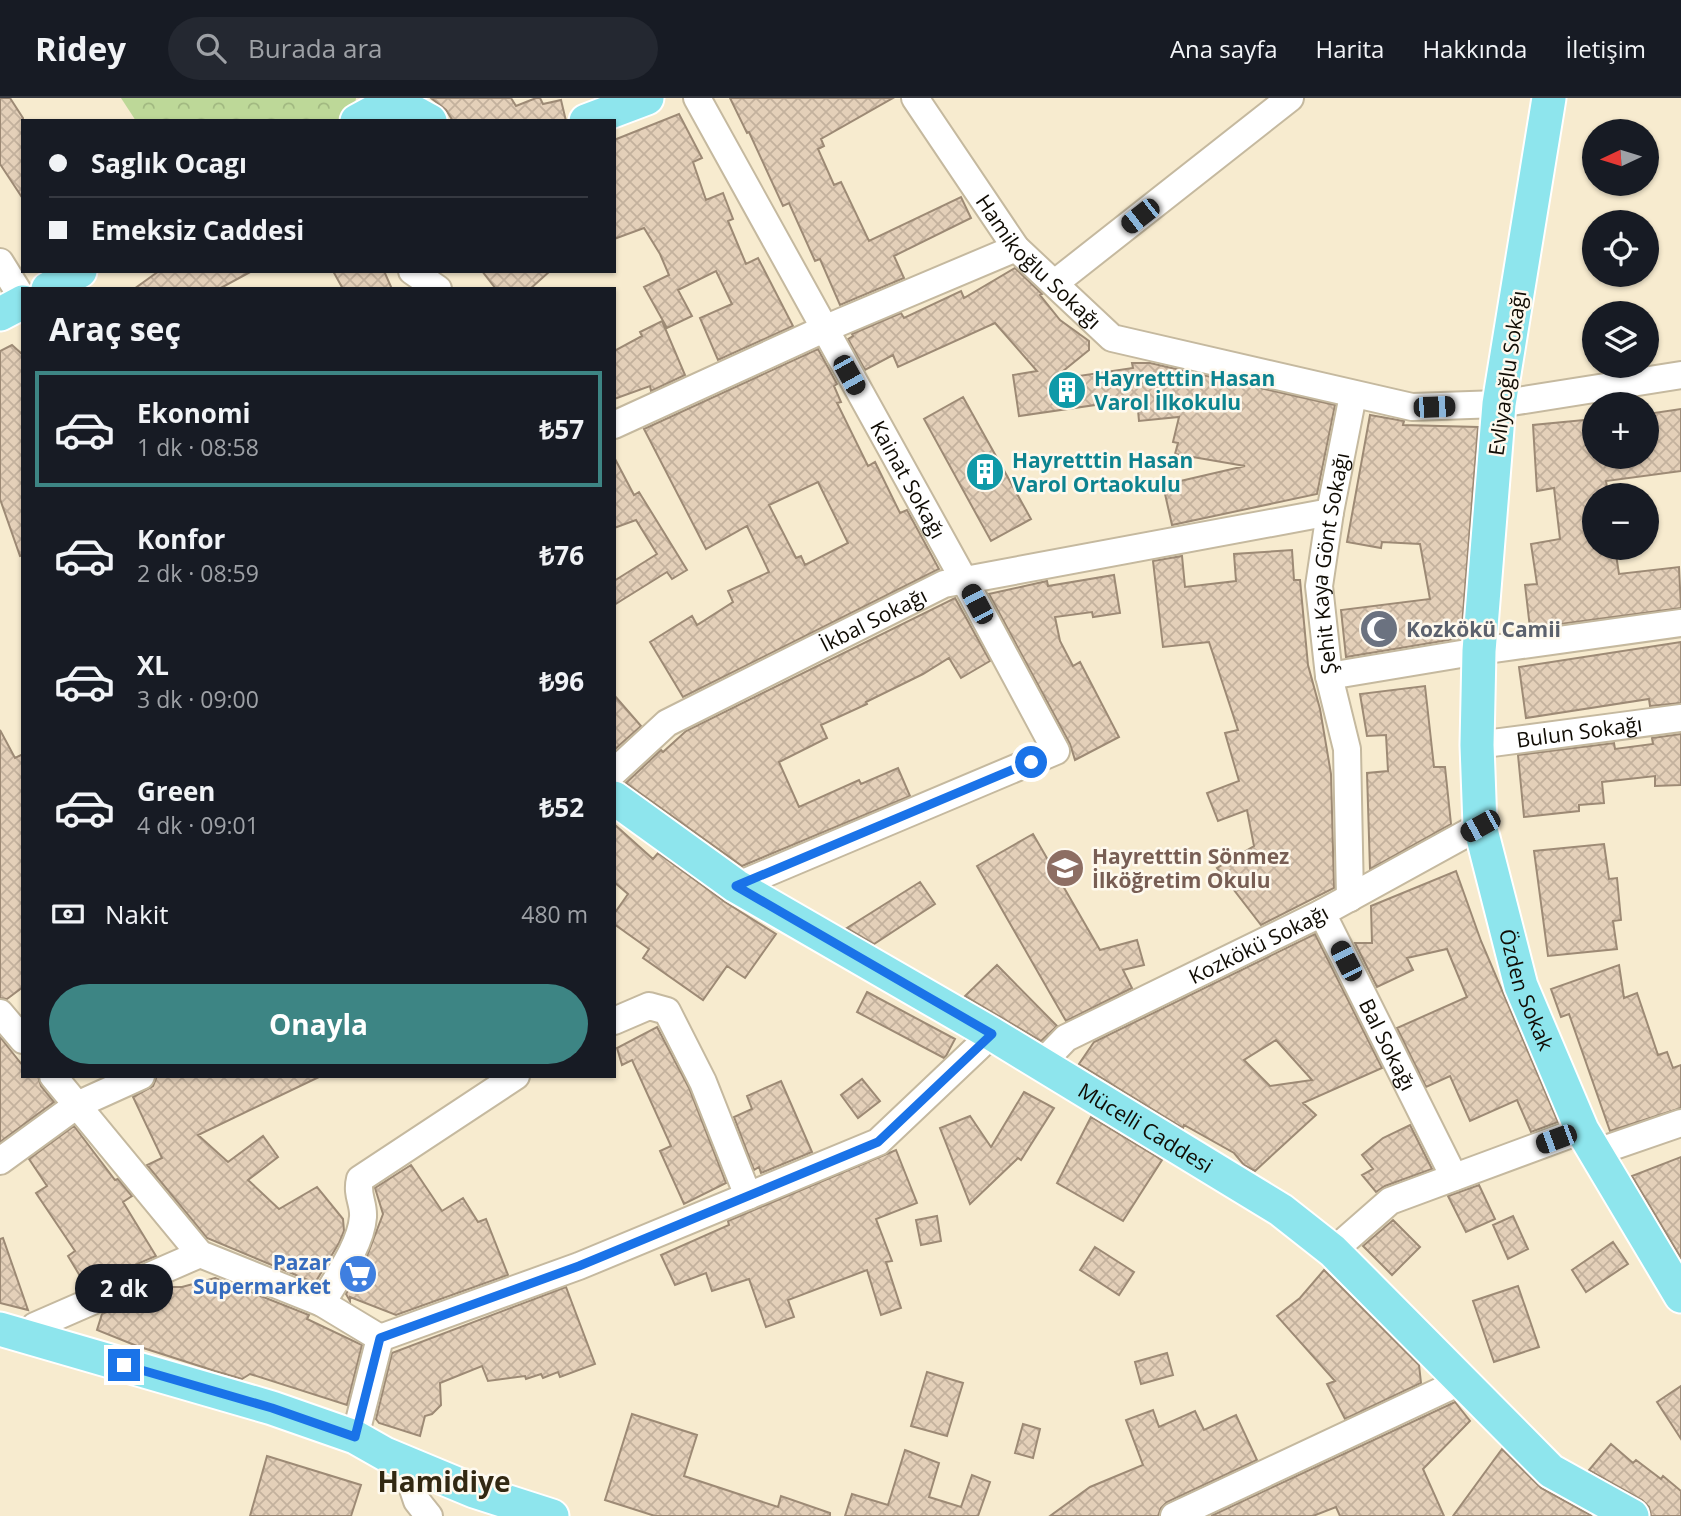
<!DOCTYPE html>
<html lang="tr">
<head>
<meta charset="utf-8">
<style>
	body { margin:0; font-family:"Open Sans",sans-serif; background:#242831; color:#f1f3f6; height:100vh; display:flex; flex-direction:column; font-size:26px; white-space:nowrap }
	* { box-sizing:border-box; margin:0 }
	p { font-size:23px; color:#9ea1a6 }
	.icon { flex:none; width:38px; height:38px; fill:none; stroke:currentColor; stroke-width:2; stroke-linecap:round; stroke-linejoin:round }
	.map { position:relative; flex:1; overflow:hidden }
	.sheet { position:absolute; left:21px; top:189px; width:595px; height:791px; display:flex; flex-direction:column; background:#171b24; border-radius:0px; box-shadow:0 2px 5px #0004 }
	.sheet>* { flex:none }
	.banner { position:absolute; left:21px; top:21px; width:595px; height:154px; border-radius:0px; box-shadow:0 2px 5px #0004; display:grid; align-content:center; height:154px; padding:0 28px; background:#171b24 }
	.needle { width:46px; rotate:266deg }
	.buttons { position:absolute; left:1582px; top:21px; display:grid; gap:14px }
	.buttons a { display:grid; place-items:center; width:77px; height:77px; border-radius:50%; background:#171b24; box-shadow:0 2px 5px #0004; font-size:35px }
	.end { position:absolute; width:32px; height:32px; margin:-16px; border:9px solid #1a73e8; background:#fff; box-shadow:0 0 0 4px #fff }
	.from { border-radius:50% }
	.bubble { position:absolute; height:49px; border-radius:24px; background:#171b24; box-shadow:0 2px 5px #0004; font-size:23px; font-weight:700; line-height:49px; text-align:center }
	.car { position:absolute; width:21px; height:42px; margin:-21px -10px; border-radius:9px; box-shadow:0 0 5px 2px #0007; background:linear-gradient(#222 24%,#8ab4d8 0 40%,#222 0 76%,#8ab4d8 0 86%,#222 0) }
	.banner b { display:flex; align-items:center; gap:24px; height:66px; font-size:26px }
	.banner b+b { border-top:2px solid #363941 }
	.banner i { width:18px; height:18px; background:#f1f3f6 }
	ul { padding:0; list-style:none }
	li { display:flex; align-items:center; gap:21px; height:116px; margin:0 14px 10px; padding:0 14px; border:4px solid transparent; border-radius:0px }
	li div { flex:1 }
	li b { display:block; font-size:26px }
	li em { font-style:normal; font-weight:700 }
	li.on { border-color:#3d8584 }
	li>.icon { width:63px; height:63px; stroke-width:1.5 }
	h2 { padding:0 28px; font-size:32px; line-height:84px }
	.pay { display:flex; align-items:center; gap:18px; height:77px; padding:0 28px; font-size:26px }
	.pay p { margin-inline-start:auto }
	.action { display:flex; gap:14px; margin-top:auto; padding:14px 28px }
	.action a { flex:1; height:80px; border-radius:42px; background:#3d8584; color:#fff; font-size:28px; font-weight:700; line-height:80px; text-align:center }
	header { display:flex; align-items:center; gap:42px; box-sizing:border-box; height:98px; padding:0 35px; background:#171b24; border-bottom:2px solid #363941 }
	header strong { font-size:33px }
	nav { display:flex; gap:38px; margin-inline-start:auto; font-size:24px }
	.search { width:490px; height:63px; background:#242831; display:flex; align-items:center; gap:18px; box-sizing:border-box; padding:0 24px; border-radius:38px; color:#9ea1a6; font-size:26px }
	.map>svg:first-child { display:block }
	.park { fill:url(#park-crowns) }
	.building { fill:url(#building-cross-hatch); stroke:#9d8a75; stroke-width:2; fill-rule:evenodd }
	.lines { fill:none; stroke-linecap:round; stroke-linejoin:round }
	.minor-casing { stroke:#c5b99f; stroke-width:30 }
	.major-casing { stroke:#fff; stroke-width:37 }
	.minor { stroke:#fff; stroke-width:26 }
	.major { stroke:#8ee5ed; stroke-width:33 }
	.route { stroke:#1a73e8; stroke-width:9 }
	.labels { text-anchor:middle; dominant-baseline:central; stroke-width:5; stroke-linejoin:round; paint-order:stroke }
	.street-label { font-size:21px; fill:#100c04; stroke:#fef9ee }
	.culture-label { font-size:21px; font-weight:bold; fill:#0d838f; stroke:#fef9ee; text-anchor:start }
	.worship-label { font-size:21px; font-weight:bold; fill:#5b616d; stroke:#fef9ee; text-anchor:start }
	.education-label { font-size:21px; font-weight:bold; fill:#785e54; stroke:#fef9ee; text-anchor:start }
	.shop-label { font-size:21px; font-weight:bold; fill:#366cbe; stroke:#fef9ee; text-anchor:end }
	.district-label { font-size:28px; font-weight:bold; fill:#322812; stroke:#fef9ee }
</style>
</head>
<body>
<header>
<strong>Ridey</strong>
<div class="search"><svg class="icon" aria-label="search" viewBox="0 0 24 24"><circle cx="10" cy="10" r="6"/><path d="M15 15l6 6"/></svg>Burada ara</div>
<nav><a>Ana sayfa</a><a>Harita</a><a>Hakkında</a><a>İletişim</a></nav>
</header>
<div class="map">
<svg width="1681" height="1418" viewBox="0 0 1681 1418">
	<defs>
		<pattern id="park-crowns" width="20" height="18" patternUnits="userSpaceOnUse" patternTransform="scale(1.75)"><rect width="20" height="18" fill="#bdd898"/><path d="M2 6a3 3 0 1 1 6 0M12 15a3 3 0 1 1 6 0" fill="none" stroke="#a1b881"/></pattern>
		<pattern id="building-cross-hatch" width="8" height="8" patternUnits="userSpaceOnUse" patternTransform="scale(1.75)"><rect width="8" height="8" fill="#e4d0b9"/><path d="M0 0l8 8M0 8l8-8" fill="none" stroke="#c3b19d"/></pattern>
	</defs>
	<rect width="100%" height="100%" fill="#f7ebcf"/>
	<path class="park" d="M121,0h235l-2,12 -8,11h-210z"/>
	<path class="building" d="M0,0h10l13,20v81l-23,-35z
		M431,0h80l5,8 20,-8h4l3,6 18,-4 5,21h-113l-7,-11z
		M730,0h163l-72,41 3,7 -6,3 16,36 7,-3 28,59 92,-44 10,21 -77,38 10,22 -64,27 -20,-46 -5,2 -26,-58 -6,3 -34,-74 -2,1z
		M679,16l23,44 -9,4 13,38 17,-7 10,26 -5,2 18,43 12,-6 35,68 -75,34 -18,-42 32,-14 -16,-33 -38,19 14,26 -25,12 -23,-41 25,-12 -9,-21 -16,-26 -30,11v-99z
		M1015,170l27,26 -2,1 20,25 29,21v9l-37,30 81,-12 -1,-5h18l185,42 -18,89 -145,31 -9,-40 82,-19 -70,-12 3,-11 -5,-1 6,-25 -40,4 -2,-22 -118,17 -6,-41 24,-4 -42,-48 -97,44 -5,-12 -28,15 -17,-31 5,-3 -1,-2 49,-21 3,5 57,-27 3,7z
		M159,173h93l-33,18h-85z
		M333,173h51l8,18h-49z
		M482,173h68l-20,18h-34z
		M662,223l23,54 -34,16 -1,-5 -36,13v-48l28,-15 -2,-4z
		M12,247l11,10v200l-3,1 -20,-57v-148z
		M818,251l19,35 -3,2 7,16 -4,1 31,63 7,-4 25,51 7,-3 32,59 -256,128 -33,-55 42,-26 5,9 36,-23 -5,-11 41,-19 -22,-46 -41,23 -62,-120zM818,384l30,61 -43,22 -4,-9 -5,2 -27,-53z
		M963,299l68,122 -40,22 -67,-122z
		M1681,311v62l-75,10 2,14h-14v53h21l4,26 60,-7 2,41 -151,20 -5,-43 12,-1 -6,-40 29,-5 -6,-51 -17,3 -4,-66 61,-6v38h53v-43z
		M1370,317l34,6 -1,4 75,2 -17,211 -115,19 -5,-47 89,-11 -10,-55 -38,-2 -1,6 -34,-6z
		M614,359l20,38 5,-3 48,78 -15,9 -5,-7 -53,33v-24l43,-27 -21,-34 -22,8z
		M1292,452l2,30h6l8,85 12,44 11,65 3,114 -73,37 -44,-57 37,-22 -7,-36 -29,11 -11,-28 32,-12 -14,-48 13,-3 -29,-88 -46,5 -10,-86 29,-5 3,31 51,-6 -2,-27z
		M1114,477l6,38 -27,4 -1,-5 -37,5 5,24 13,25 7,-4 39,75 -44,23 -5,-16 -81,-150 58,-13 1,5z
		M955,500l35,63 -29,17 -12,-20 -26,16 -57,28 1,2 -46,21 6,13 -48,24 20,45 60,-27 2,4 37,-16 12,28 -168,70 -116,-83 35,-33 2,2 23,-21z
		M1681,544v61l-31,3 -1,-7 -123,19 -7,-51z
		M1425,588l9,81h11l6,57 -81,45 -3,-96 21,-2 -2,-36 -19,1 -7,-42z
		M614,597l27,31 -27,24z
		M0,632l15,28 8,-4v233l-16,12 -7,-1z
		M1681,636v51l-26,1v-10l-53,6 2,21 -25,2v6l-55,6 -6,-62 96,-12 1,6 38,-5 -1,-6z
		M614,726l39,35 5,-6 67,49 51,32 -31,44 -18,-12 -24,34 -60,-42 6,-9 -35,-25v-10l14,-20 -14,-12z
		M1033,736l67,116 37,-10 7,25 -21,5 9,18 -66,33 -89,-155z
		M1604,746l5,35 8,-1 4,42 -8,1 4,28 -69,7 -14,-105z
		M1456,773l25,70 77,181 -27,10 -14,-32 -47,21 -20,-45 -24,11 -29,-59 70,-31 -20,-48 -40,9 6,12 -36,17 -22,-44h17l-1,-37z
		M920,784l15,22 -61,40 -27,-16z
		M1315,836l67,134 -79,35 13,12 -61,56 -11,-6 -10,-12 -50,-28 -1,3 -104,-64 15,-22zM1276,942l36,40 -42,6 -26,-26z
		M997,867l60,61 -16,15 -76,-45z
		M1619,867l5,33 13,-5 21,62 9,-3 6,16 8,-3v43l-71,23 -41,-117 -8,3 -10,-28z
		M867,894l88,47 -9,17 -2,2 -87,-46z
		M657,929l32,61 37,95 -42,21 -24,-53 11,-5 -39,-86 -10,5 -5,-17z
		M0,939l23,29v10h15l3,10 13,16 -54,40z
		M157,978h164l-123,59 30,27 35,-26 15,21 -30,23 31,29 38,-22 26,32 1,12 -5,12 -24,40 -108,-45 -60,-73 15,-7 -29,-61 20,-11z
		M862,981l18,22 -22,17 -17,-23z
		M781,983l31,71 -51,21 -2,-6 -5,3 -20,-53 18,-8 -5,-13z
		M1024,994l30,16 -33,52 -3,-2 -48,46 -30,-76 30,-12 21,31z
		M1091,1019l71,43 -39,61 -66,-38z
		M1410,1027l22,44 -47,17 -9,6 -14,-17 11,-6 -11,-14 21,-17z
		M74,1028l41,54 3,-1 14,17 -9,6 33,54 -70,30 -18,-30 7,-5 -39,-58 11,-7 -18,-27z
		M896,1052l21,53 -41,16 16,42 -6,1 15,46 -20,7 -14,-45 -79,30 6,17 -28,10 -17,-48 -37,12 -6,-18 -31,12 -14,-30 68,-30 -1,-4z
		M1681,1059v101l-49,-82z
		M411,1067l31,46 21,-13 15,24 8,-3 22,56 -112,40 -46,-18v4l-4,-7 21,-38 16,-42 -8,-26z
		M1479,1087l16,34 -29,13 -18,-36z
		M937,1118l4,25 -20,4 -5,-25z
		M1513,1118l15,33 -20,10 -15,-34z
		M1393,1122l27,27 -28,28 -29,-29z
		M3,1140l25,72 -28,-7v-64z
		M1613,1144l15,22 -42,28 -14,-22z
		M1095,1149l39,25 -15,23 -39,-25z
		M1324,1172l95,95 2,18 -76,36 -18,-35 8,-3 -58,-65 23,-18z
		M215,1180l94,37 -2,4 55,26 -15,60 -97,-31 -8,5 -27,-8 -78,-25 -40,-16 5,-16 62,-27h18z
		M1518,1188l21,61 -45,15 -21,-61z
		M566,1189l29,77 -35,13 -2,-5 -15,6 -2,-4 -15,5 -1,-3 -37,5 -6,-15 -42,17 1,22 -9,9 -7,2 -5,20 -41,-13 -3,-4 16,-66z
		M1167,1255l6,22 -32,9 -6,-22z
		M927,1274l36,11 -16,53 -36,-10z
		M1681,1288v53l-24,-37z
		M1455,1304l15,19 -47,48 21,47h-104l-4,-9 -23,9h-102z
		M1153,1312l6,17 36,-16 9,19 32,-15 21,45 -90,42 -6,6 -3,8h-108l40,-29 53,-22 -17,-45z
		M632,1316l65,21 -13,41 94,31 3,-11 49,17v3h-175l-50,-16z
		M1023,1326l17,5 -7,29 -18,-5z
		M1611,1346l22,19 3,-3 25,19 2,-3 18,15v25h-30l-2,-9 -7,-7 -53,-30z
		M1502,1351l39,39 51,28h-139z
		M905,1352l34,13 -10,34 32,10 11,-32 18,7 -12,34h-133l7,-22 36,11z
		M267,1358l94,29 -10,31h-101z"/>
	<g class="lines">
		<defs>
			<g id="minor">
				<path id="s1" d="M697,0l267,482 92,171 -320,135"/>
				<path id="s2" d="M915,0l101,150 96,90 300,69 87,-3 182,-29"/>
				<path d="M0,164l23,37"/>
				<path d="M412,173l26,18"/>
				<path d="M1055,185l235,-185"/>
				<path d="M614,327l210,-96 192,-81"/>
				<path d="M1329,578l150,-25 202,-28"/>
				<path id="s3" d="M1477,647l204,-27"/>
				<path id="s4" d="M614,674l53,-49 277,-139 386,-72"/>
				<path id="s5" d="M1350,800l-3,-149 -18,-73 -10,-90 11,-74 23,-117"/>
				<path id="s6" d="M1322,815l132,264"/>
				<path d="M0,915l23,27"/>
				<path d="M614,923l35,-15 18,5 36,71 45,114"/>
				<path id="s7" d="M1041,966l25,-26 256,-125 158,-87"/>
				<path d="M53,978l147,178 122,49 58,35"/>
				<path d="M1594,1055l87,-30"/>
				<path d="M0,1063l77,-56 64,-29"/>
				<path d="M1333,1153l57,-50 192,-71"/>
				<path d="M322,1205c14,-24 39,-58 41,-86 1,-14 -7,-22 -3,-38l156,-103"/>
				<path d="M35,1228l165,-72"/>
				<path d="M355,1339l25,-99 199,-72 299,-124 114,-108"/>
				<path d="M404,1364l13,39 12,15"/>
				<path d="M1174,1418l288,-135"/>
			</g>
			<g id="major">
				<path d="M388,0l42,23"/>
				<path id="s8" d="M1549,0l-50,306 -20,247 -2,94 3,81 41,160 61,144 99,166"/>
				<path d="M357,23l35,-19"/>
				<path d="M586,23l61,-23"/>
				<path d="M48,191l32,-18"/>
				<path d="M0,216l23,-12"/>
				<path id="s9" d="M614,700l122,88 256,148 289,176 52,41 218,220 81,45"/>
				<path d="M0,1231l272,79 83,29 30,17 89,37 78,25"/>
			</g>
		</defs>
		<use href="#minor" class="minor-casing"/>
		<use href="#major" class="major-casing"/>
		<use href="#minor" class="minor"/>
		<use href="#major" class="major"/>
	</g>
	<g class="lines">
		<path class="route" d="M124,1267l148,43 83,29 25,-99 199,-72 299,-124 114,-108 -256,-148 295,-124"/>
	</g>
	<defs>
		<symbol id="building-disc" viewBox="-11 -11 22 22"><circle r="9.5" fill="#0f9aa8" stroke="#fef9ee"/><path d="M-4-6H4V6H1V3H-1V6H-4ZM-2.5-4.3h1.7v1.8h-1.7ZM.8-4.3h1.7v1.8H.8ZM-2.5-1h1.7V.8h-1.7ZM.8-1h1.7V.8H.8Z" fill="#fff"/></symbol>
		<symbol id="mosque-disc" viewBox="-11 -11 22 22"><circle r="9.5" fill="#6b7280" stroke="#fef9ee"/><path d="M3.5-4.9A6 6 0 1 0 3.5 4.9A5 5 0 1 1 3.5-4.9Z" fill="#fff"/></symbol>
		<symbol id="school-disc" viewBox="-11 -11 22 22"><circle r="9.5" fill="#8d6e63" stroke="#fef9ee"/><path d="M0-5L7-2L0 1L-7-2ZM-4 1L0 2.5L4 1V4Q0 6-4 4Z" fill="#fff"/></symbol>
		<symbol id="supermarket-disc" viewBox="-11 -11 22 22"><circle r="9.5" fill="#3f7fe0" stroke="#fef9ee"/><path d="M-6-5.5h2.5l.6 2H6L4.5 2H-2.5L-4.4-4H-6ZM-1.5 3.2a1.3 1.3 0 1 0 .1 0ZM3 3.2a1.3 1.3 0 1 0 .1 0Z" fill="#fff"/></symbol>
	</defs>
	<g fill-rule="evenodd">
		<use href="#building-disc" x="1045" y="270" width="44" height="44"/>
		<use href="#building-disc" x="963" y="352" width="44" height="44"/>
		<use href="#mosque-disc" x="1357" y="509" width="44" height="44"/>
		<use href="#school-disc" x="1043" y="748" width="44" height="44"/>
		<use href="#supermarket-disc" x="336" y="1154" width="44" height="44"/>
	</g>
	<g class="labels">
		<g class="street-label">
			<text stroke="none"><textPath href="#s2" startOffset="206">Hamikoğlu Sokağı</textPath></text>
			<text transform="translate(1507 275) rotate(-82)">Evliyaoğlu Sokağı</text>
			<text stroke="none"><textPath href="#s1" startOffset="436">Kainat Sokağı</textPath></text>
			<text stroke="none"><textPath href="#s5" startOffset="338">Şehit Kaya Gönt Sokağı</textPath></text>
			<text stroke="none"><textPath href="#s4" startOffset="303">İkbal Sokağı</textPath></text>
			<text stroke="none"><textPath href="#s3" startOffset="103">Bulun Sokağı</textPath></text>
			<text stroke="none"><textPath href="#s7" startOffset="250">Kozkökü Sokağı</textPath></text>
			<text stroke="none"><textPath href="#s8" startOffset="903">Özden Sokak</textPath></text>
			<text stroke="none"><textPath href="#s6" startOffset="147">Bal Sokağı</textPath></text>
			<text stroke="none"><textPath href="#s9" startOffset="626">Mücelli Caddesi</textPath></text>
		</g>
		<g class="culture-label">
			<text x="1094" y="280">Hayretttin Hasan<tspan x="1094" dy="24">Varol İlkokulu</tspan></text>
			<text x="1012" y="362">Hayretttin Hasan<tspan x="1012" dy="24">Varol Ortaokulu</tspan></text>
		</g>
		<g class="worship-label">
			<text x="1406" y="531">Kozkökü Camii</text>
		</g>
		<g class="education-label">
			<text x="1092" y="758">Hayretttin Sönmez<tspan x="1092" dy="24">İlköğretim Okulu</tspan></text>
		</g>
		<g class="shop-label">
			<text x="331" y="1164">Pazar<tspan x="331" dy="24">Supermarket</tspan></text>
		</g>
		<g class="district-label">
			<text x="444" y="1383">Hamidiye</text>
		</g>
	</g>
</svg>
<div class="buttons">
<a><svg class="needle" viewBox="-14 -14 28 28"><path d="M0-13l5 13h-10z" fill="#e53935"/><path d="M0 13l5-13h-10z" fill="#9ea1a6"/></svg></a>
<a><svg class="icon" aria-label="locate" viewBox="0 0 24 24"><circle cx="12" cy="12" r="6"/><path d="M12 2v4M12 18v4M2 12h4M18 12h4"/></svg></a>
<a><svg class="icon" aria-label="layers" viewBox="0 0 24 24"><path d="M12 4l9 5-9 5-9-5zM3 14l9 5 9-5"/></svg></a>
<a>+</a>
<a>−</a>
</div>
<i class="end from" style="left:1031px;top:664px"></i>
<i class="end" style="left:124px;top:1267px"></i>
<div class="bubble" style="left:75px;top:1166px;width:98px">2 dk</div>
<i class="car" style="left:1140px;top:118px;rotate:232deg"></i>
<i class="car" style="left:849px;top:277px;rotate:151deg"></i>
<i class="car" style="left:1434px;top:309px;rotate:88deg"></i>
<i class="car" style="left:977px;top:506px;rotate:332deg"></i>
<i class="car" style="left:1480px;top:728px;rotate:241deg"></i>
<i class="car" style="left:1346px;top:863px;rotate:333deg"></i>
<i class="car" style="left:1556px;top:1041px;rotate:250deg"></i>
<div class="banner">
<b><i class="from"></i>Saglık Ocagı</b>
<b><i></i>Emeksiz Caddesi</b>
</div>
<section class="sheet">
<h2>Araç seç</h2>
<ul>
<li class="on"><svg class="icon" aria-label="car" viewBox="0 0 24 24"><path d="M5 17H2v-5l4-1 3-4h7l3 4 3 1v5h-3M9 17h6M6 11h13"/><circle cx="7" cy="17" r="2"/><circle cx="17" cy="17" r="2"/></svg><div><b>Ekonomi</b><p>1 dk · 08:58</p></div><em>₺57</em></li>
<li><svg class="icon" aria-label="car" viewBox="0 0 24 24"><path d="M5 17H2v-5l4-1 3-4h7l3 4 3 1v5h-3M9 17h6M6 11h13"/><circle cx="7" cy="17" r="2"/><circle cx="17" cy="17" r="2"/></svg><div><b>Konfor</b><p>2 dk · 08:59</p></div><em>₺76</em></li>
<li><svg class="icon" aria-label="car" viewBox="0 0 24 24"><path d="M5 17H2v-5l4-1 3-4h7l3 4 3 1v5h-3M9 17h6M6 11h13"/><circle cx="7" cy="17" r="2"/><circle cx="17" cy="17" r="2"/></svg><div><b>XL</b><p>3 dk · 09:00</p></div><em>₺96</em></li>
<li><svg class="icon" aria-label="car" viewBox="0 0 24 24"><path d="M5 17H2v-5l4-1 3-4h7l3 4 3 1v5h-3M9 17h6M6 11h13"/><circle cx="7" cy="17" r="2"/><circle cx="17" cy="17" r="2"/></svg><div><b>Green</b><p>4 dk · 09:01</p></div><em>₺52</em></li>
</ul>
<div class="pay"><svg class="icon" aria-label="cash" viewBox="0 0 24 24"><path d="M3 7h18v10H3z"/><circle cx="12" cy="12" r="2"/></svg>Nakit<p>480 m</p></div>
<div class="action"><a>Onayla</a></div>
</section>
</div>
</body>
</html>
